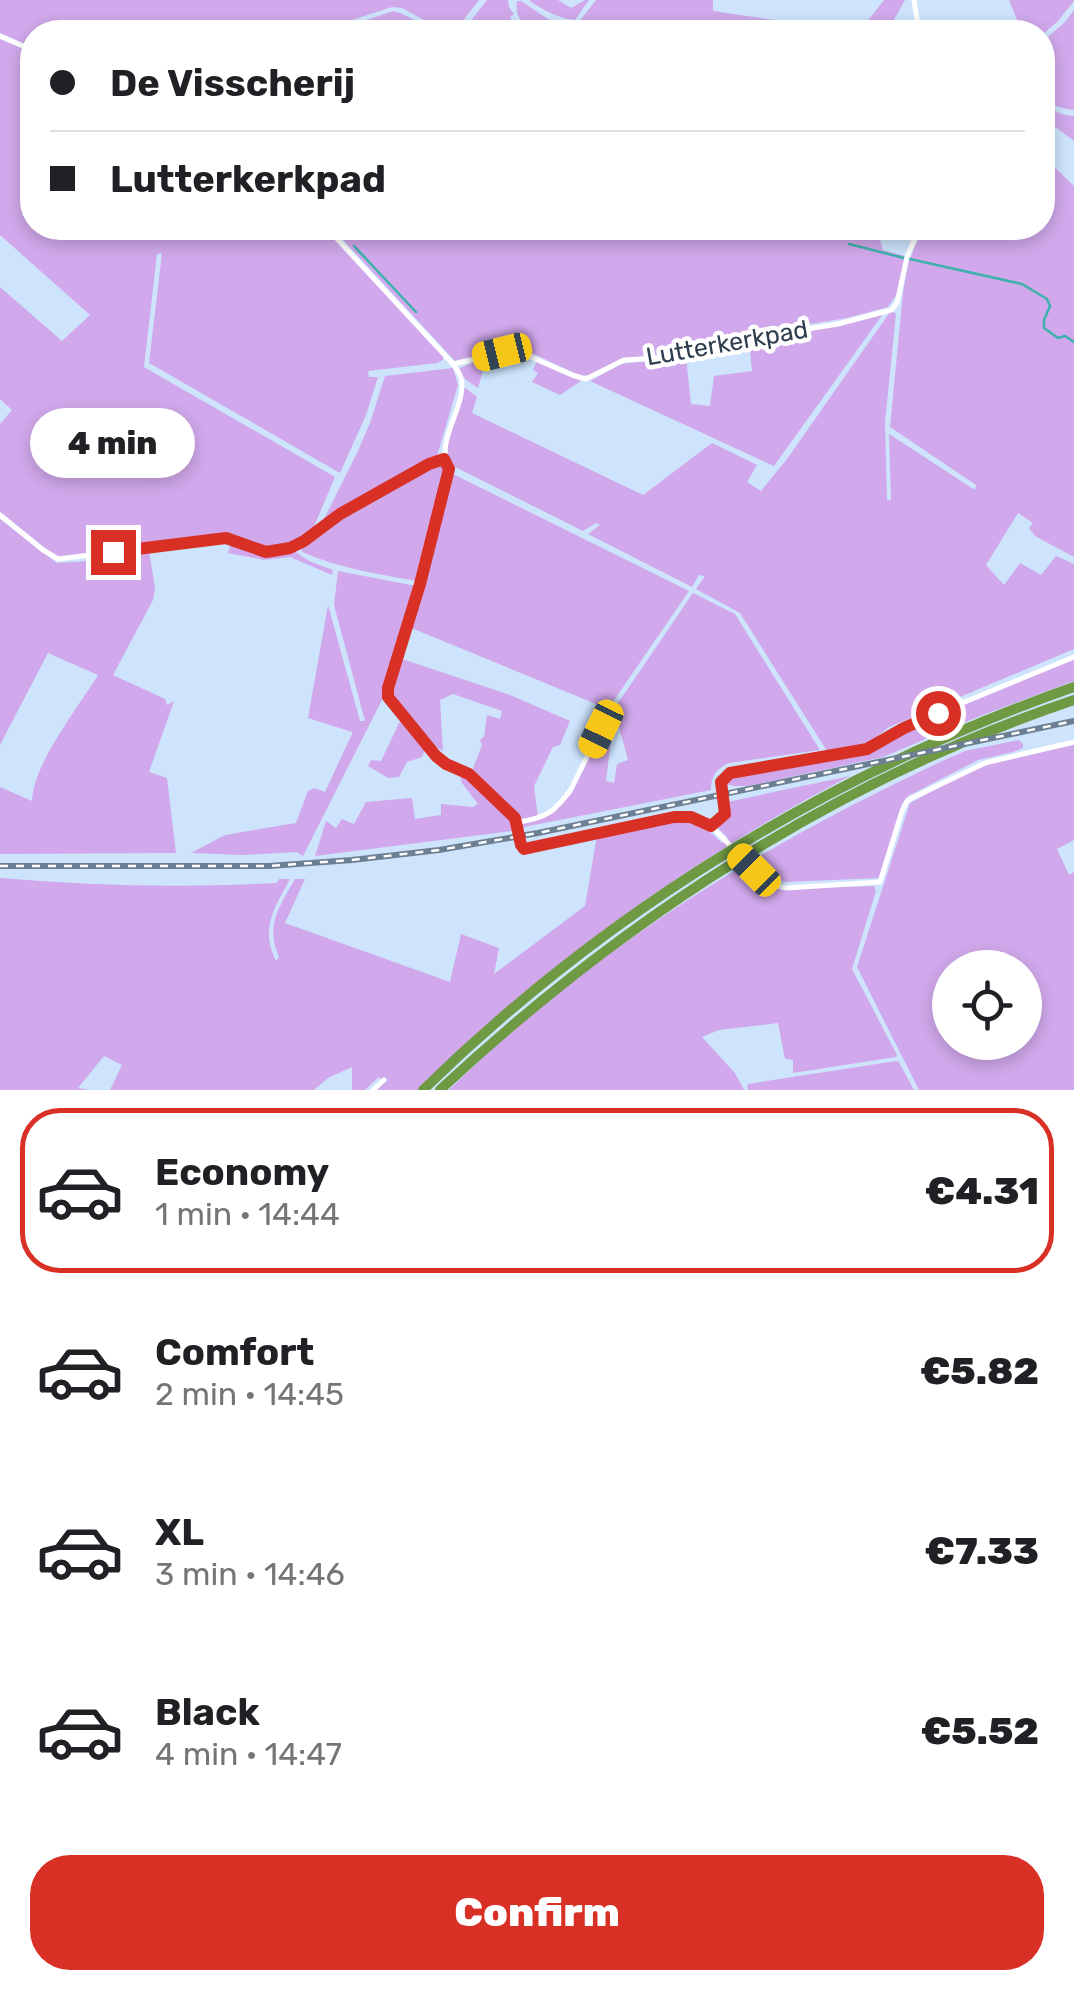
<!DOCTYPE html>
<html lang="en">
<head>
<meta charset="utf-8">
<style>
	body { margin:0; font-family:Rubik,sans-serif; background:#f2f2f2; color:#202124; height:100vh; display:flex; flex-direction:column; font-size:38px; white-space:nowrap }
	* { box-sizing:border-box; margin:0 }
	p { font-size:32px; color:#757577 }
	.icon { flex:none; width:55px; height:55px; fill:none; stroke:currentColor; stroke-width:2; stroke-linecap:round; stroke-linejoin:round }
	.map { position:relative; height:1090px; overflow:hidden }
	.side { display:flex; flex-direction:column; background:#fff; flex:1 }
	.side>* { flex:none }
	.hud { position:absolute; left:20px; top:20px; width:1035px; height:220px; border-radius:40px; box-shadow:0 5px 15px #0003; display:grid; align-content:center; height:220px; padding:0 30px; background:#fff }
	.fabs { position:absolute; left:932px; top:950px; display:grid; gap:20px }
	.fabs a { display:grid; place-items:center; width:110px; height:110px; border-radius:50%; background:#fff; box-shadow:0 5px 15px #0003; font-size:50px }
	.end { position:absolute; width:45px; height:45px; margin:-22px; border:12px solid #d93025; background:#fff; box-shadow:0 0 0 5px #fff }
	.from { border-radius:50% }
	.bubble { position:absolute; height:70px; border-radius:35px; background:#fff; box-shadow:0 5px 15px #0003; font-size:32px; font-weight:800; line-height:70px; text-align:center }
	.car { position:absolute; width:30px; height:60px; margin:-30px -15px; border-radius:12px; box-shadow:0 0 8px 2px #0007; background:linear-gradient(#f5c518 24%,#345 0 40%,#f5c518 0 76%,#345 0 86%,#f5c518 0) }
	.hud b { display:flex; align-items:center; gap:35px; height:95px; font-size:38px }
	.hud b+b { border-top:2px solid #e0e0e0 }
	.hud i { width:25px; height:25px; background:#202124 }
	ul { padding:18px 0 0; list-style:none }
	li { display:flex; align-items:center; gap:30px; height:165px; margin:0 20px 15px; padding:0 10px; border:5px solid transparent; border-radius:40px }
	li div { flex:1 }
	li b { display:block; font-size:38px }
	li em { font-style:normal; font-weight:800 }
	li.on { border-color:#d93025 }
	li>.icon { width:90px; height:90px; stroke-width:1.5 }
	.action { display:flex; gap:20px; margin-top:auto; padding:20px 30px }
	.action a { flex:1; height:115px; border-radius:40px; background:#d93025; color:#fff; font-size:40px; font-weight:800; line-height:115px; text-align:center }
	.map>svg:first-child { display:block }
	.green { fill:#d0a8eb; fill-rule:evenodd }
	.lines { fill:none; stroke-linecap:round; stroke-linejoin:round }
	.stream { stroke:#3fb1ac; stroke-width:2.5 }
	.street { stroke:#fff; stroke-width:5 }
	.highway { stroke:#6f9a43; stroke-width:10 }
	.rail-casing { stroke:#6d7f92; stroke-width:6 }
	.rail { stroke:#fff; stroke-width:2.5; stroke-dasharray:8; stroke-linecap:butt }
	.route { stroke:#d93025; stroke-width:12 }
	.labels { text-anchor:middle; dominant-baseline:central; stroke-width:9; stroke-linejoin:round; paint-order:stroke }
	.street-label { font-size:25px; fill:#2f3e4e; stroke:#fff }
</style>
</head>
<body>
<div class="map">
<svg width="1074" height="1090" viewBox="0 0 1074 1090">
	<rect width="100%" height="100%" fill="#cde4fc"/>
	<path class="green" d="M0,0h479l-25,32h-8l-44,-24 -10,-1 -77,25h-283v15l-32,-14z
		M487,0h21l1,7 5,7 -4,3 3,7 19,8h-70z
		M529,0h29l13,8 14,-8h4l-14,20c-17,-2 -33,-10 -46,-20z
		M596,0h117v11l143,21h-285z
		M884,0h21l-18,32h-28z
		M1009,0h65v1l-17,21 -14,12 -1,-2h-20z
		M517,1h4l27,18 22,7 -6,6c-21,0 -52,-3 -47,-31z
		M1074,10v100c-7,-1 -19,-2 -24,-9 -7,-9 -8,-47 -7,-60l22,-19z
		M393,11l8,2 36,19h-105z
		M0,39l32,13v92l-4,7 4,4v73h293l118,128v4l-6,3 -69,8 1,6h9l-12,38 -26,58 -191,-110 13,-110 -5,1 -13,113 191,110 -23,54 -14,12 -11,4 -30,-1 -23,-7 -18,-2 -151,21 -10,-2 -55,-44v-88l12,-14 -12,-11v-112l62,54 28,-26 -90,-80z
		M1043,100c6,11 19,15 31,16v25l-31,-23z
		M1043,156l31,30v371l-39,-21 -6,-8 4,-5 -15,-10 -32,52 18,20 16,-22 21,12 15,-19 18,8v85l-185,78 -19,15 -43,9 -87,-138 -44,-24 9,-13 -6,-1 -7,12 -104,-53 12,-9 -4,-2 -13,8 -142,-71 23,-73 13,10 -5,16 171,82 69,-52 45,22 -10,17 14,9 26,-32 103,-147h3l3,2 -11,108 2,78h4l-2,-66 86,56 1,-5 -86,-58 13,-134 5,-30 15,-35h119z
		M332,228h545l6,22 22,6 -6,35 -11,16 -41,11 -95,16 -78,20 -51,4 -34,17 -8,1 -60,-28h-13l-53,13z
		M883,314l-109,152 -184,-85 31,-17 65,-7 5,47 19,2 4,-30 38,-5 -3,-30z
		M487,357l-9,31 -12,-8 -7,-9 1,-3z
		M537,361l44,20 -21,14 -28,-13 6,-9 -5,-3z
		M453,368l5,17 -21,71 -92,51 -23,16 35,-70 13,-30 15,-47z
		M436,464l12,5 -31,112c-39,-7 -79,-13 -115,-29l-1,-5 39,-30z
		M453,474l236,117 -81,118 -199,-82z
		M0,519l57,44 32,-2 60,-11 6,39 -2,11 -40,75 52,24 2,6 7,-4 -25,71 18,6 9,75 -176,1v-67l32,14c1,-37 46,-93 66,-126l-50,-22 -48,92z
		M231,543c26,9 32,15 60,6l20,13 22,8 -1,5 -42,-18 -26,3 -36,-7z
		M338,571l78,15 -32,110 -81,160 -6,-4 -54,3 -52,-2 34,-18 71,-12 12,-32 6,-3 11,4 27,-58v-2l-44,-14 20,-113 32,116h5l-31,-116z
		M693,593l42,21 85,136 -91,13c-13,6 -18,13 -18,27l-187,37 -4,6 1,-8 32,-12 19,-20 29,-59 10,6 -5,41 8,2 3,-19 11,-4 -14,-51z
		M399,658l111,37 60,26 -10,24 -7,2 -19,39 4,31 -19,3 -47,-49 10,-26 -2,-5 4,-3 3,-22 13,4 2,-8 -49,-17 -13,6 3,51 -10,-6 -44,-51z
		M1074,658v23l-94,35 -97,41 -135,29h-14l-9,-2 10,-10 134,-23 33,-20z
		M402,717l25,28 -5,12 -15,5 -8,15 -11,1 -20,-12 3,-6 10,1z
		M1019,740l4,4v4l-10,4 -35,8 -70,36 -6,8 -22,74 -95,4c-13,-2 -21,-6 -29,-16l-7,4 20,17 6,2 99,-3 2,5 -24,78 45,86 -1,2 -103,16v-13l-8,-1 -7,-36 -59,7 -17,7 33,36 9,17h-295c144,-142 318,-248 500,-332l16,-7z
		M1074,745v95l-17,9 12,26 5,-3v218h-155l-62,-123 53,-164 70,-37zM950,968h75v74h-75z
		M458,767l56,53 3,13 -6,-2 -196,25 11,-35 10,7 6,-9 12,5 12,-22 46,-4 3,21 26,-4v-11l32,3 5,-3 -16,-21z
		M850,776c-158,82 -306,189 -433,314h-41l8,-8 -5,-5 -14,13h-13v-23l-24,11 -14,12h-204l12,-25 -18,-9 -26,32 11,2h-89v-212c92,8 185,10 277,5l2,-4h11c-16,30 -30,49 -14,82l3,-4c-14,-31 0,-50 16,-78h10l-20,44 165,59 11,-48 38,14 -5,26 91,-68 12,-71 94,-16 12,6 19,18 6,-5 -10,-10 9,-12v-14z
		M896,1061l3,1 15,28h-166l-1,-4 1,-2z"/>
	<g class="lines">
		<path class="stream" d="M849,244l55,14
			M354,246l62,66
			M910,259l112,25 25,15 3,7 -6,14v8l14,10 7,-2 9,6"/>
		<path class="street" d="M914,0l5,32
			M0,36l32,14
			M327,228l126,136c3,4 7,10 8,14 7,28 -27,61 -12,91l-30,115 -30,104 -1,9 53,64 28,13 46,45 6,26 4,4 149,-32h17l20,9 53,54 8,5 14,3 94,-6 22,-71 5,-10 5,-3 73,-35 89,-21
			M453,364l62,-14 57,25 14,4 38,-19 54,-3 74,-19 86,-14 53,-14 6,-7 10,-46 12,-29
			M0,515l43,35 15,9 168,-21 40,14 24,-4 13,-7 37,-28 89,-49 15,-5
			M518,822c28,-4 37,-10 53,-33l41,-83
			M711,826l14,-12 -4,-33 9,-8 142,-26 32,-20 170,-70
			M373,1090l11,-10"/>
		<path class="highway" d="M423,1090c184,-180 409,-318 651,-403
			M440,1090c182,-170 396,-310 634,-390"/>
		<defs>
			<path id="rail" d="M0,866h269l83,-6 87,-10 99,-17 536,-112"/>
		</defs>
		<use href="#rail" class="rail-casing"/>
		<use href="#rail" class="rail"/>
	</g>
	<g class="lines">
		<path class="route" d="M113,552l113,-14 40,14 24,-4 14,-7 36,-27 89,-50 15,-5 5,10 -29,115 -32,104v9l48,59 10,8 23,10 46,44 6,27 3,4 150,-32h17l20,9 14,-12 -4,-32 9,-9 137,-24 37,-21 34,-15"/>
	</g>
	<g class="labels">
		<g class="street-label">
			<text transform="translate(727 343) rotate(-10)">Lutterkerkpad</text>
		</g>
	</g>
</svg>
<div class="fabs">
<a><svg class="icon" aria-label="locate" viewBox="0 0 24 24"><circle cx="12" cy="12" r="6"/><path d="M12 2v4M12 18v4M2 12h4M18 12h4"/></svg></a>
</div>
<i class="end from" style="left:938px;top:713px"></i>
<i class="end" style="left:113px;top:552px"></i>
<div class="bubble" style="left:30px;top:408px;width:165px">4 min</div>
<i class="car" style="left:502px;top:352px;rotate:256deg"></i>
<i class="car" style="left:601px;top:729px;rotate:206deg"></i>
<i class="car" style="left:754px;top:870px;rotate:315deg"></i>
<div class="hud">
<b><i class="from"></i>De Visscherij</b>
<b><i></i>Lutterkerkpad</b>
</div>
</div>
<section class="side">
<ul>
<li class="on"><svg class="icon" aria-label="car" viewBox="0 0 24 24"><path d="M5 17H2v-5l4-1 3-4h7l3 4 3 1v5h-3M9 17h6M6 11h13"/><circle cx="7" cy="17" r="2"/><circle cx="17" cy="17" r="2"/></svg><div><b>Economy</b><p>1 min · 14:44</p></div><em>€4.31</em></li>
<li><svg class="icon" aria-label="car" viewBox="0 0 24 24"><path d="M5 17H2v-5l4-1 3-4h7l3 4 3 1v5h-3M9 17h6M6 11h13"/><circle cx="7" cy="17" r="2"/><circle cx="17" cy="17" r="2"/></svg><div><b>Comfort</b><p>2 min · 14:45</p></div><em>€5.82</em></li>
<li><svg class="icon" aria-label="car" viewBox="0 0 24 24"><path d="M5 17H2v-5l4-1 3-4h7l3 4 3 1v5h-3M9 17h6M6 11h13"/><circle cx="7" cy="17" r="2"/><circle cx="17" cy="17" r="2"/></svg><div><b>XL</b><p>3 min · 14:46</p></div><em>€7.33</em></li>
<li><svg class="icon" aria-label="car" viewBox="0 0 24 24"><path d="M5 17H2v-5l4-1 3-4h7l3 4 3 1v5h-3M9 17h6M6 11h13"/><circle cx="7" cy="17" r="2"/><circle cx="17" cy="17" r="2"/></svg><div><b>Black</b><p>4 min · 14:47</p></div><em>€5.52</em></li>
</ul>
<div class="action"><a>Confirm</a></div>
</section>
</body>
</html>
